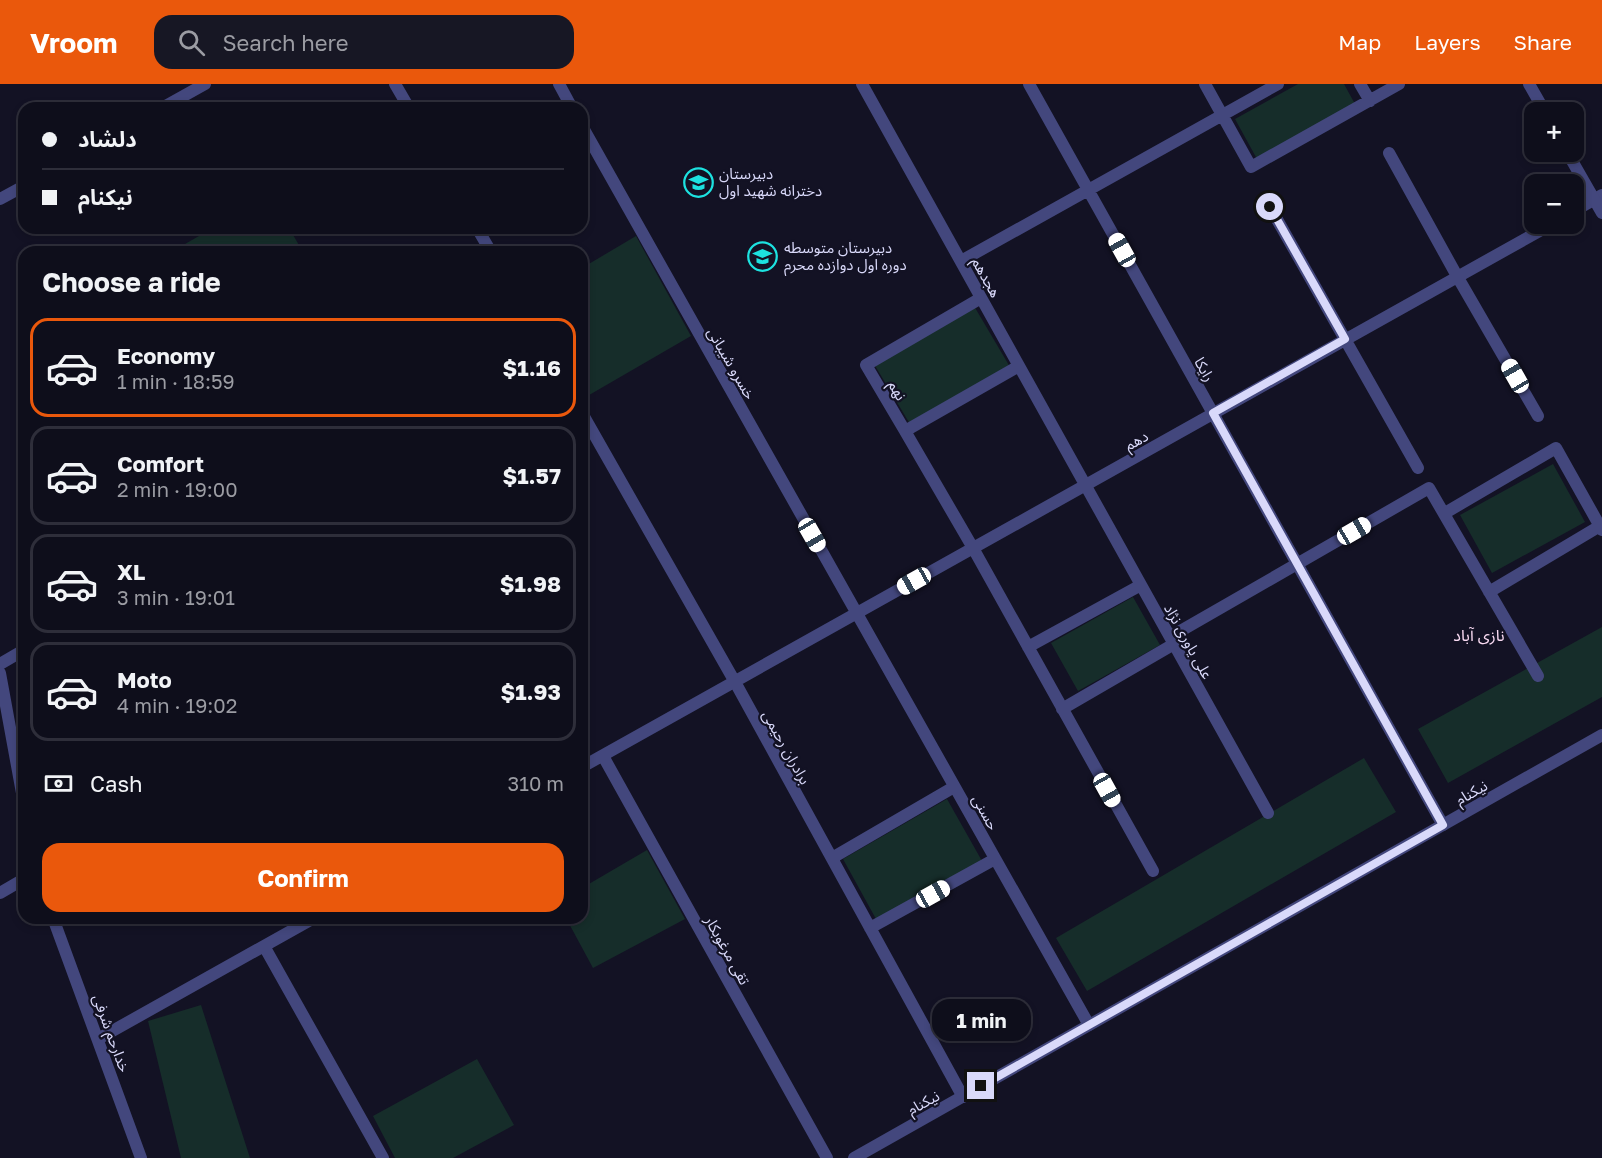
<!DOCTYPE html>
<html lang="en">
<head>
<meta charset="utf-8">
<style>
	body { margin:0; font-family:"Golos Text","Noto Sans Arabic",sans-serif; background:#171724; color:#f1f3f6; height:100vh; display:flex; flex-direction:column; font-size:22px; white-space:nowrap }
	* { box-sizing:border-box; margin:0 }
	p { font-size:20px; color:#9b9ca3 }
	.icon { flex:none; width:33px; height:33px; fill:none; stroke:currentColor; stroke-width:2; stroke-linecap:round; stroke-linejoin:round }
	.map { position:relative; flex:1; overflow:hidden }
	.details { position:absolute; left:18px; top:162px; width:570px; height:678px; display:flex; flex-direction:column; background:#0e0e1b; border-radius:18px; box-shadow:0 3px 9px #0003,0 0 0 2px #2e2e3a }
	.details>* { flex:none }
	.banner { position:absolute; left:18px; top:18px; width:570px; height:132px; border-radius:18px; box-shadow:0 3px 9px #0003,0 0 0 2px #2e2e3a; display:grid; align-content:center; height:132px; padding:0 24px; background:#0e0e1b }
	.tools { position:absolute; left:1524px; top:18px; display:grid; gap:12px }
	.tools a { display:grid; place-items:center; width:60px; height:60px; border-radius:12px; background:#0e0e1b; box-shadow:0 3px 9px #0003,0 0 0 2px #2e2e3a; font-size:30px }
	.end { position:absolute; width:27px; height:27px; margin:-14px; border:8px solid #d9d9fa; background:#111; box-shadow:0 0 0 3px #111 }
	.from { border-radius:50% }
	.bubble { position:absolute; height:42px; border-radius:18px; background:#0e0e1b; box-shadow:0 3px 9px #0003,0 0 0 2px #2e2e3a; font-size:20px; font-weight:700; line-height:42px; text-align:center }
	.car { position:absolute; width:18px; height:36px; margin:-18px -9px; border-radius:8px; box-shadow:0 0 4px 2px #0007; background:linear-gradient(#fff 24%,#345 0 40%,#fff 0 76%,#345 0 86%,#fff 0) }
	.banner b { display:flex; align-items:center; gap:21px; height:57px; font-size:22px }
	.banner b+b { border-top:2px solid #2e2e3a }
	.banner i { width:15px; height:15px; background:#f1f3f6 }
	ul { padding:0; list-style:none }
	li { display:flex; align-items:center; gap:18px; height:99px; margin:0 12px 9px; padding:0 12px; border:3px solid #2e2e3a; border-radius:18px }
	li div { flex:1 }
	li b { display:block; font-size:22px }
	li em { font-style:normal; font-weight:700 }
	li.selected { border-color:#ea580c }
	li>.icon { width:54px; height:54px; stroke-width:1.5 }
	h2 { padding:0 24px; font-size:27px; line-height:72px }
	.pay { display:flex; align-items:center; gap:15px; height:66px; padding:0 24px; font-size:22px }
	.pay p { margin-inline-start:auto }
	.action { display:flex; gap:12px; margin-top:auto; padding:12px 24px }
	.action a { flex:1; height:69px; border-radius:18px; background:#ea580c; color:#fff; font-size:24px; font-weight:700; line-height:69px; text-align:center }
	header { display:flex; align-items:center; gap:36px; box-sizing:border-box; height:84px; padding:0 30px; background:#ea580c; color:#fff }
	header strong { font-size:28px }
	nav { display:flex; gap:33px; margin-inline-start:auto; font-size:21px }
	.search { width:420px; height:54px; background:#171724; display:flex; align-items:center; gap:15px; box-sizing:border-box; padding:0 21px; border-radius:18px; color:#9b9ca3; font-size:22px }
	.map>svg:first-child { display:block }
	.green { fill:#162d2a }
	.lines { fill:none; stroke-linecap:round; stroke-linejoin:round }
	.minor { stroke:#43477d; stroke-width:12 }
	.tertiary { stroke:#43477d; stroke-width:12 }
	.route { stroke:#d9d9fa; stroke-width:8 }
	.labels { text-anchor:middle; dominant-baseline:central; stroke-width:4.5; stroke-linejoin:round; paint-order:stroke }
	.poi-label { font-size:15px; fill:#d9d9fa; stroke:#131224; text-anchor:start }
	.street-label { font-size:15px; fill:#d9d9fa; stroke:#131224 }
	.neighbourhood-label { font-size:16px; fill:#fadbf3; stroke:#131224 }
</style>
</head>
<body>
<header>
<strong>Vroom</strong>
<div class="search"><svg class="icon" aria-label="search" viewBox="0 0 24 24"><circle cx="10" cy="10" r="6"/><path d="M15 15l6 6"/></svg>Search here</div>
<nav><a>Map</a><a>Layers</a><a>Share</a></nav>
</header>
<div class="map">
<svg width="1602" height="1074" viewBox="0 0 1602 1074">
	<rect width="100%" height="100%" fill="#131224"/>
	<path class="green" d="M1298,0h46l11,20 -98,55 -22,-40z
		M213,144h76l14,24h-123l-2,-4z
		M636,152l55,100 -107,62 -2,-4v-126z
		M974,222l36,61 -100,57 -36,-60z
		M1553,380l32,58 -93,51 -32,-58z
		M1133,513l27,48 -82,46 -27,-48z
		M1602,543v70l-154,86 -30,-54z
		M1364,674l32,54 -309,179 -31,-53z
		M947,715l35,62 -106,58 -33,-60z
		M647,766l38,69 -92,49 -27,-50h16v-30z
		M201,921l49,153h-69l-33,-137z
		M477,975l37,66 -61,33h-58l-22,-42z"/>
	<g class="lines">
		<path class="minor" d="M395,0l14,24
			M559,0l13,24
			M862,0l406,729
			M1029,0l414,741
			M1205,0l46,83 148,-83
			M1360,0l10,17
			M162,24l43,-24
			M582,42l507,899
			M1389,69l68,123 81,140
			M0,115l24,-13
			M1270,123l148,261
			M1574,127l28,-16
			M477,144l14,24
			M961,177l317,-177
			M981,214l-115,67 39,66 114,-65
			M582,329l153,269 228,415
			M905,347l68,117 180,323
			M1445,429l111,-65 46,82
			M1489,508l111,-66
			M1170,553l259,-149 109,188
			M1028,563l113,-62
			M0,580l24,-14
			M1062,625l112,-65
			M603,672l224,402
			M582,683l970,-543
			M832,774l122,-71
			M870,844l125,-69
			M264,862l119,212
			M98,955l216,-121"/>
		<path class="tertiary" d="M1529,0l16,28
			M1567,68l35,61
			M0,589l24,131
			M0,809l24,-14
			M53,834l88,240
			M854,1074l748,-423"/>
	</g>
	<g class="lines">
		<path class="route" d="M981,1002l462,-261 -230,-412 132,-74 -75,-132"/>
	</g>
	<defs>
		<symbol id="school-ring" viewBox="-11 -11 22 22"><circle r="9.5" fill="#131224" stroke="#1de2e0" stroke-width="1.5"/><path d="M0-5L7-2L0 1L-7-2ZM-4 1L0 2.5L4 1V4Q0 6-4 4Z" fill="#1de2e0"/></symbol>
	</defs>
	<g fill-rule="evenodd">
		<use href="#school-ring" x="682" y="82" width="33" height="33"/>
		<use href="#school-ring" x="746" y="156" width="33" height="33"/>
	</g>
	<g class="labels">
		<g class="poi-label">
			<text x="719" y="89">دبيرستان<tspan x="719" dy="17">دخترانه شهید اول</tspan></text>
			<text x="784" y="163">دبیرستان متوسطه<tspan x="784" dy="17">دوره اول دوازده محرم</tspan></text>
		</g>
		<g class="street-label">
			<text transform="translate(987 193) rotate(61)">هجدهم</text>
			<text transform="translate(732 279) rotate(60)">خسرو شیبانی</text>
			<text transform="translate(1205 285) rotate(61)">رایکا</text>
			<text transform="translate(898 306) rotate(60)">نهم</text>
			<text transform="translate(1136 356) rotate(-29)">دهم</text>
			<text transform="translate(1189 557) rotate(61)">علی یاوری نژاد</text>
			<text transform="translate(787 663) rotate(61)">برادران رحیمی</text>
			<text transform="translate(1471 708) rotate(-30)">نیکنام</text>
			<text transform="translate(986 728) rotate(61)">حسنی</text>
			<text transform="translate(728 866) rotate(61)">تقی مرغوبکار</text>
			<text transform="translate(112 949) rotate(70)">خدارحم شرفی</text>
			<text transform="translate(923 1018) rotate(-29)">نیکنام</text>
		</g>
		<g class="neighbourhood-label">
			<text x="1479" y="551">نازی آباد</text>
		</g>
	</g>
</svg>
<div class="tools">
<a>+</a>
<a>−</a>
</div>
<i class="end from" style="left:1270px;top:123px"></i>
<i class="end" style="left:981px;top:1002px"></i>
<div class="bubble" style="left:932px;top:915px;width:99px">1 min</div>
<i class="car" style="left:1122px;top:166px;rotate:331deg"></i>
<i class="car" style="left:1515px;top:292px;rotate:330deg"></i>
<i class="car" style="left:1354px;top:447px;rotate:60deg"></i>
<i class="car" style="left:812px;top:451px;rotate:150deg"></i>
<i class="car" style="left:914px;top:497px;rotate:241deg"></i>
<i class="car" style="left:1107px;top:706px;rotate:151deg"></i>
<i class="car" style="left:933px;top:810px;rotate:61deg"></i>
<div class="banner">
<b><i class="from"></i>دلشاد</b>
<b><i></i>نیکنام</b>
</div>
<section class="details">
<h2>Choose a ride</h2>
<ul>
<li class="selected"><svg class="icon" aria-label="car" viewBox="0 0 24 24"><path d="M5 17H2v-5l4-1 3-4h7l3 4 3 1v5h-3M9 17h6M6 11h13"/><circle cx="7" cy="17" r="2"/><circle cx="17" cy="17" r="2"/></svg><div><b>Economy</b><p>1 min · 18:59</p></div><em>$1.16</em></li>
<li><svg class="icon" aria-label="car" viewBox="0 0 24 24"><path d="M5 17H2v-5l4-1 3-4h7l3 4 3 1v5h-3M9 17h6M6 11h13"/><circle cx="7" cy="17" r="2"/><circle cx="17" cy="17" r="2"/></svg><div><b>Comfort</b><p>2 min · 19:00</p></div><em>$1.57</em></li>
<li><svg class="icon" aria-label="car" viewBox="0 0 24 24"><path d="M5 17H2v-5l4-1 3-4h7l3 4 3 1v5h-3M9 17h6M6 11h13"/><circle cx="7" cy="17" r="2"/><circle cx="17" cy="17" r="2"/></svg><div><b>XL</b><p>3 min · 19:01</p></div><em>$1.98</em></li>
<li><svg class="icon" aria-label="car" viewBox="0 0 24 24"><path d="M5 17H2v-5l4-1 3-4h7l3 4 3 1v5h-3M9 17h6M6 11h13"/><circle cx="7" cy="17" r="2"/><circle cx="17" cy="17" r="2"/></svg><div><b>Moto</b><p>4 min · 19:02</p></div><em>$1.93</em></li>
</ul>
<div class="pay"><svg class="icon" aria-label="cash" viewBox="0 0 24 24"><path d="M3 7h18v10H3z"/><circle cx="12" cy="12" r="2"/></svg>Cash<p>310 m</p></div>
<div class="action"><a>Confirm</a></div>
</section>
</div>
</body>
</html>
